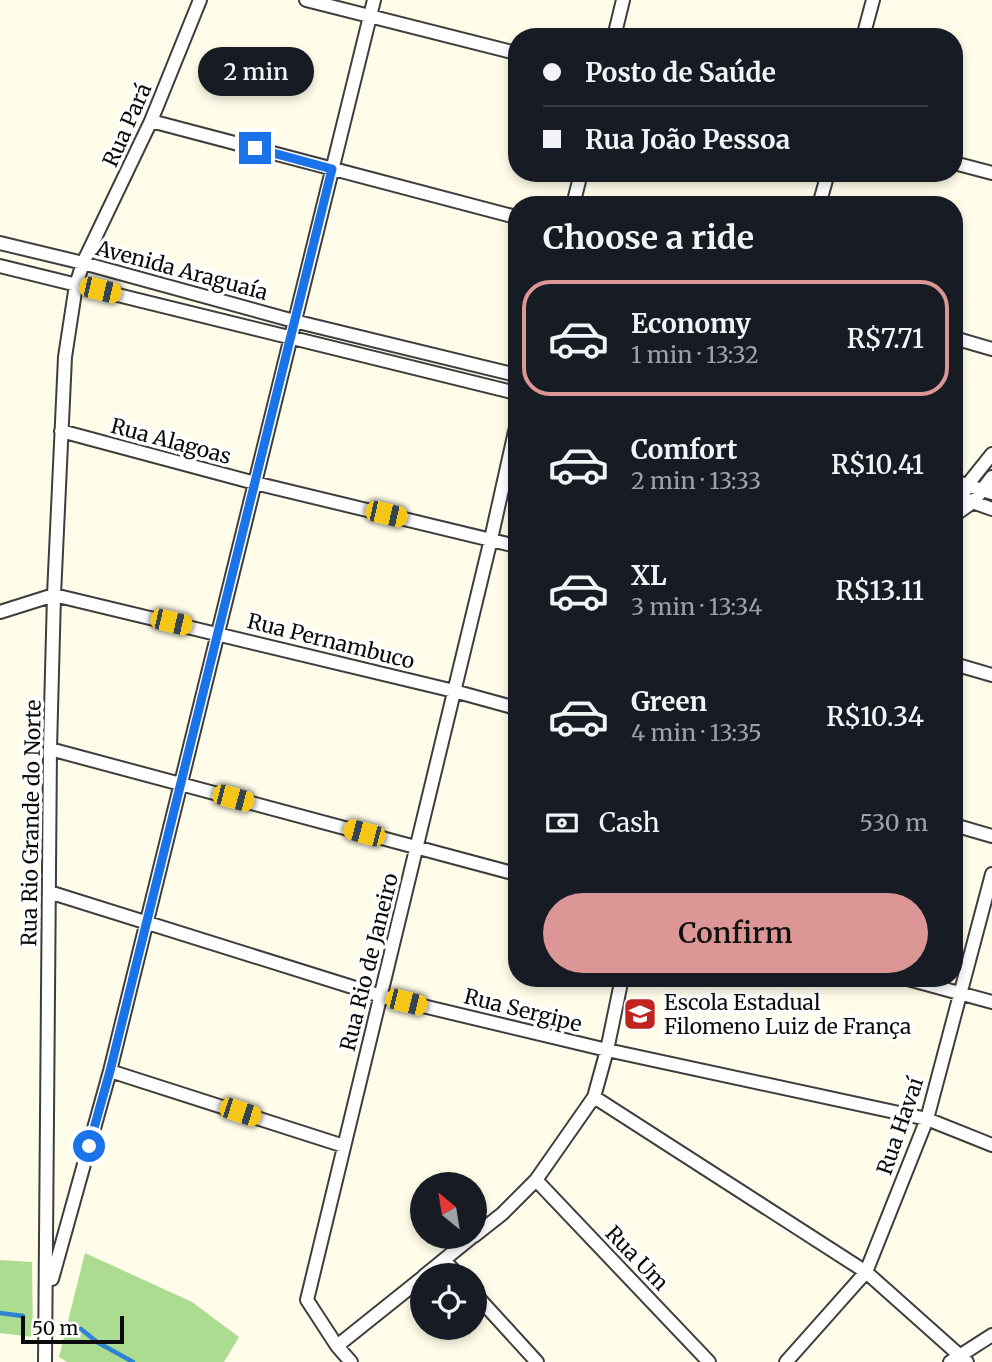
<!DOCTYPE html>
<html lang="en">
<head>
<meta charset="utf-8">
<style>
	body { margin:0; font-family:Merriweather,serif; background:#20242c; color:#f1f3f6; height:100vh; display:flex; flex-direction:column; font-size:26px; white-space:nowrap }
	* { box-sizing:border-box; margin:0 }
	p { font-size:23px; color:#9ea1a6 }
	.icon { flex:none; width:38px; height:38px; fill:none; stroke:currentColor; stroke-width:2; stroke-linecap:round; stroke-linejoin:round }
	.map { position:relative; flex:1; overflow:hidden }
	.panel { position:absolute; left:508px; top:196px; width:455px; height:791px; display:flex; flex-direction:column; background:#171b24; border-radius:28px; box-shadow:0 4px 10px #0003 }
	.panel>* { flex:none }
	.guide { position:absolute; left:508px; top:28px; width:455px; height:154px; border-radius:28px; box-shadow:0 4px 10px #0003; display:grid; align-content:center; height:154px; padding:0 35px; background:#171b24 }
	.needle { width:46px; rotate:330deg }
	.tools { position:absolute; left:410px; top:1172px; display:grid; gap:14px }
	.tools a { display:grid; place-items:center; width:77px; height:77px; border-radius:50%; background:#171b24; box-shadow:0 4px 10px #0003; font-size:35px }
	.scale { position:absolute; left:21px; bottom:18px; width:103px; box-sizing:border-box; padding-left:7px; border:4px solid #0b0b0b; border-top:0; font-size:19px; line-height:24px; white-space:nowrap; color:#0b0b0b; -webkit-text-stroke:5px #fff; paint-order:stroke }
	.end { position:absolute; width:32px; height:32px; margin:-16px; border:9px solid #1a73e8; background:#fff; box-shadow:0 0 0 4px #fff }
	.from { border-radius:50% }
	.bubble { position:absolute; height:49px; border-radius:24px; background:#171b24; box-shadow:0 4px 10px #0003; font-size:23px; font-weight:600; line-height:49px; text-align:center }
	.car { position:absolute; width:21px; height:42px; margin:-21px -10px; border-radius:9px; box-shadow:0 0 5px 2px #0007; background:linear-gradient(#f5c518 24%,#345 0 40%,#f5c518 0 76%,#345 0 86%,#f5c518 0) }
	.guide b { display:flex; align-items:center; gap:24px; height:66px; font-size:26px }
	.guide b+b { border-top:2px solid #363941 }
	.guide i { width:18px; height:18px; background:#f1f3f6 }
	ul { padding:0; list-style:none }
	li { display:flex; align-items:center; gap:21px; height:116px; margin:0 14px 10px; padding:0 21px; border:4px solid transparent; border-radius:28px }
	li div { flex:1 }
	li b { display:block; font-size:26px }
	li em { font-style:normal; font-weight:600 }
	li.on { border-color:#db9695 }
	li>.icon { width:63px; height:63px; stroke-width:1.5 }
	h2 { padding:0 35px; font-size:32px; line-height:84px }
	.pay { display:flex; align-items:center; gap:18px; height:77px; padding:0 35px; font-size:26px }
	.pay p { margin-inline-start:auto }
	.button { display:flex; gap:14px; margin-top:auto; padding:14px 35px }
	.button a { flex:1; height:80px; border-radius:42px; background:#db9695; color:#111; font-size:28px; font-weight:600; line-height:80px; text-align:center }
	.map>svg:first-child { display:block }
	.forest { fill:#acdc90 }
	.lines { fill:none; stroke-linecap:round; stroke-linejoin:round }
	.stream { stroke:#2f83d3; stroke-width:4.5 }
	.minor-casing { stroke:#3e3e3e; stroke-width:16 }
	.minor { stroke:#fff; stroke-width:12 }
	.route { stroke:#1a73e8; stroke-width:9 }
	.labels { text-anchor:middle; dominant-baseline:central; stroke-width:7; stroke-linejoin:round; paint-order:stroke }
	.street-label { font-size:21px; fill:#0b0b0b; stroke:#fff }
	.poi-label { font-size:21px; fill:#0b0b0b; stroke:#fff; text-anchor:start }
</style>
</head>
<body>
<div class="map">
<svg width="992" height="1362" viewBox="0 0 992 1362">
	<rect width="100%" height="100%" fill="#fffde9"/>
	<path class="forest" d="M85,1253l107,49 47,35 -15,25h-157l-8,-5z
		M0,1260l32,2 1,75 -33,-4z"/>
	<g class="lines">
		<path class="stream" d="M0,1313l23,3
			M81,1329l16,13 36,20"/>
		<defs>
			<path id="minor" d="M306,0l210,53
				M614,37l9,-37
				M863,37l10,-37
				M151,121l365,96
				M954,163l38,10
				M573,205l8,-32
				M819,205l9,-32
				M0,243l83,20 211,58 222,54
				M0,266l516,127
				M954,338l38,11
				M61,431l194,52 261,63
				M954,481l38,12
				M967,500l25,9
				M956,514l17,-12 19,-25
				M954,517l14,-33 24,-30
				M0,612l54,-17 400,96 62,17
				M954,664l38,11
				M50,749l466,125
				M954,825l38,11
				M49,892l332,104 226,54 320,69 65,26
				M904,978l88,24
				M110,1071l234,75
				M594,1097l272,175 101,90
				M536,1180l173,182
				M474,1236l28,-22 34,-34 58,-83 13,-47 15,-72
				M444,1260l15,16
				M424,1276l48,-39
				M52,1279l58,-208 264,-1071
				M474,1293l63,69
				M337,1346l85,-68
				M45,1362l5,-613 4,-154 11,-238 11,-72 7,-22 68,-142 49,-121
				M351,1362l-14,-16 -30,-46 184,-761 25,-112
				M786,1362l80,-90 61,-153 65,-245
				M950,1362l42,-27"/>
		</defs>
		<use href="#minor" class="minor-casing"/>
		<use href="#minor" class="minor"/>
	</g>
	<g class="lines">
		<path class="route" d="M89,1146l21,-75 222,-902 -77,-21"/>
	</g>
	<defs>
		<symbol id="school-square" viewBox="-11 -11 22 22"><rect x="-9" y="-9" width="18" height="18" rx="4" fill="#c0241e" stroke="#fff"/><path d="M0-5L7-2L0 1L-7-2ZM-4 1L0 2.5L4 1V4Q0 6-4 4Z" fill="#fff"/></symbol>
	</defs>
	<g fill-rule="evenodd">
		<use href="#school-square" x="621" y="995" width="38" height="38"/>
	</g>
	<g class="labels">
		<g class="street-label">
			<text transform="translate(127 125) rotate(-66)">Rua Pará</text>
			<text transform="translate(182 270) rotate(15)">Avenida Araguaía</text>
			<text transform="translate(171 441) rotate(15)">Rua Alagoas</text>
			<text transform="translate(331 641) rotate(14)">Rua Pernambuco</text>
			<text transform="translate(31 823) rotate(-89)">Rua Rio Grande do Norte</text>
			<text transform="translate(369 962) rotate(-76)">Rua Rio de Janeiro</text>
			<text transform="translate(523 1010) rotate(14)">Rua Sergipe</text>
			<text transform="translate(900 1126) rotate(-71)">Rua Havaí</text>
			<text transform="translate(637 1258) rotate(46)">Rua Um</text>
		</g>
		<g class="poi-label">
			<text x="664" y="1002">Escola Estadual<tspan x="664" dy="24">Filomeno Luiz de França</tspan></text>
		</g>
	</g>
</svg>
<div class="tools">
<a><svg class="needle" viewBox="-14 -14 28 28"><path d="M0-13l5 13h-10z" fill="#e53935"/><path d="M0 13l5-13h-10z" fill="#9ea1a6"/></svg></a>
<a><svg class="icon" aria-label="locate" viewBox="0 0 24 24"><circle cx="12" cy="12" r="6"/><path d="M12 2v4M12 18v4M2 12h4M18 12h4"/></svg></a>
</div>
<div class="scale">50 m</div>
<i class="end from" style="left:89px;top:1146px"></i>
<i class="end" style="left:255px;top:148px"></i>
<div class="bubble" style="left:198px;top:47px;width:116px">2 min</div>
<i class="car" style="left:100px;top:290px;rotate:103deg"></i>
<i class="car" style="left:386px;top:514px;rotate:103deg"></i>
<i class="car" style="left:171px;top:622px;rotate:103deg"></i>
<i class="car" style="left:233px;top:798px;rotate:105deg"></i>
<i class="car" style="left:364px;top:833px;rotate:285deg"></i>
<i class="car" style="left:406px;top:1002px;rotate:104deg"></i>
<i class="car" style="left:240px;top:1112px;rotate:108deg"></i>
<div class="guide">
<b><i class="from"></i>Posto de Saúde</b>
<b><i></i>Rua João Pessoa</b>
</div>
<section class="panel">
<h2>Choose a ride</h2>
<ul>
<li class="on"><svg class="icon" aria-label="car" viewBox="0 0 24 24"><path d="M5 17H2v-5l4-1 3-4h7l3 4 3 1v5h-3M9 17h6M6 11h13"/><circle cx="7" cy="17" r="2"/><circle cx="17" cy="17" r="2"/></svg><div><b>Economy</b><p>1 min · 13:32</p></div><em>R$7.71</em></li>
<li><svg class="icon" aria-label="car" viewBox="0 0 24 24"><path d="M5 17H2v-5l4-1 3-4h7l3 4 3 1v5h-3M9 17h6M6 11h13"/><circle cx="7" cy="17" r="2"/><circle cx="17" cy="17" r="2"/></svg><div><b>Comfort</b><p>2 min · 13:33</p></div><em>R$10.41</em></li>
<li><svg class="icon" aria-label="car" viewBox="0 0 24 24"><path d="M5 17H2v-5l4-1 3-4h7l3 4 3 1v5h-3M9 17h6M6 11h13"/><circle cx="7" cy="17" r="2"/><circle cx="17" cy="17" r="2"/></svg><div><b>XL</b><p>3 min · 13:34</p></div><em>R$13.11</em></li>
<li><svg class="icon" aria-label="car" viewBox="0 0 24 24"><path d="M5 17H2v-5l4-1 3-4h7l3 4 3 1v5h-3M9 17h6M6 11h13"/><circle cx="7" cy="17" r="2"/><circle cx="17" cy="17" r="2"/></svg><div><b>Green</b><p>4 min · 13:35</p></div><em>R$10.34</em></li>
</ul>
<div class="pay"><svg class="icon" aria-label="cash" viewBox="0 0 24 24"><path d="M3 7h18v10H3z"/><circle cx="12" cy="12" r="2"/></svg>Cash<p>530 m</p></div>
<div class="button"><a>Confirm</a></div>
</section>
</div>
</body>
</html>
